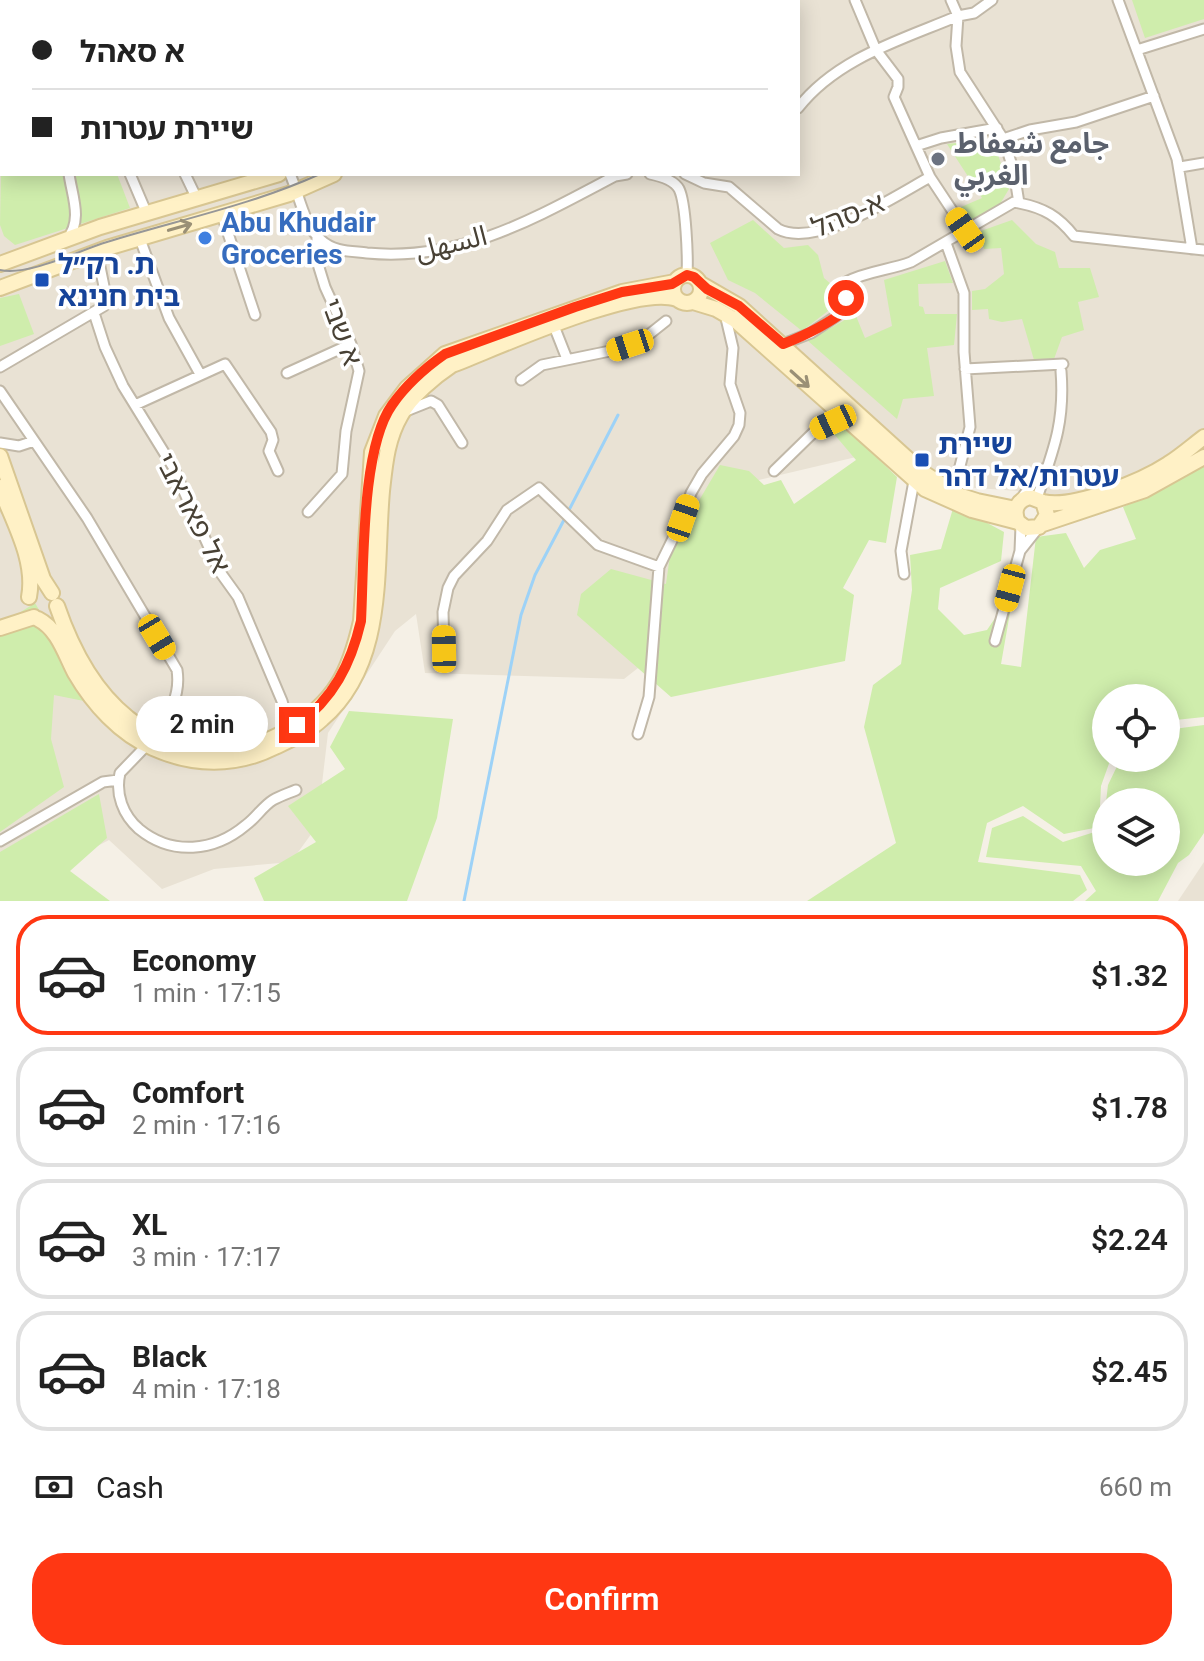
<!DOCTYPE html>
<html lang="en">
<head>
<meta charset="utf-8">
<style>
	body { margin:0; font-family:Roboto,"Noto Sans Arabic","Noto Sans Hebrew",sans-serif; background:#f2f2f2; color:#222; height:100vh; display:flex; flex-direction:column; font-size:30px; white-space:nowrap }
	* { box-sizing:border-box; margin:0 }
	p { font-size:26px; color:#767676 }
	.icon { flex:none; width:44px; height:44px; fill:none; stroke:currentColor; stroke-width:2; stroke-linecap:round; stroke-linejoin:round }
	.map { position:relative; height:901px; overflow:hidden }
	.panel { display:flex; flex-direction:column; background:#fff; flex:1 }
	.panel>* { flex:none }
	.top-card { position:absolute; left:0px; top:0px; width:800px; height:176px; box-shadow:0 4px 20px #0003; display:grid; align-content:center; height:176px; padding:0 32px; background:#fff }
	.controls { position:absolute; left:1092px; top:684px; display:grid; gap:16px }
	.controls a { display:grid; place-items:center; width:88px; height:88px; border-radius:50%; background:#fff; box-shadow:0 4px 20px #0003; font-size:40px }
	.end { position:absolute; width:36px; height:36px; margin:-18px; border:10px solid #ff3713; background:#fff; box-shadow:0 0 0 4px #fff }
	.from { border-radius:50% }
	.bubble { position:absolute; height:56px; border-radius:28px; background:#fff; box-shadow:0 4px 20px #0003; font-size:26px; font-weight:600; line-height:56px; text-align:center }
	.car { position:absolute; width:24px; height:48px; margin:-24px -12px; border-radius:10px; box-shadow:0 0 6px 2px #0007; background:linear-gradient(#f5c518 24%,#345 0 40%,#f5c518 0 76%,#345 0 86%,#f5c518 0) }
	.top-card b { display:flex; align-items:center; gap:28px; height:76px; font-size:30px }
	.top-card b+b { border-top:2px solid #e0e0e0 }
	.top-card i { width:20px; height:20px; background:#222 }
	ul { padding:14px 0 0; list-style:none }
	li { display:flex; align-items:center; gap:24px; height:120px; margin:0 16px 12px; padding:0 16px; border:4px solid #e0e0e0; border-radius:32px }
	li div { flex:1 }
	li b { display:block; font-size:30px }
	li em { font-style:normal; font-weight:600 }
	li.active { border-color:#ff3713 }
	li>.icon { width:72px; height:72px; stroke-width:1.5 }
	.pay { display:flex; align-items:center; gap:20px; height:88px; padding:0 32px; font-size:30px }
	.pay p { margin-inline-start:auto }
	.action { display:flex; gap:16px; margin-top:auto; padding:16px 32px }
	.action a { flex:1; height:92px; border-radius:32px; background:#ff3713; color:#fff; font-size:32px; font-weight:600; line-height:92px; text-align:center }
	.map>svg:first-child { display:block }
	.residential { fill:#e9e2d4; fill-rule:evenodd }
	.green { fill:#cfedac }
	.lines { fill:none; stroke-linecap:round; stroke-linejoin:round }
	.stream { stroke:#9dd2f7; stroke-width:3 }
	.street-casing { stroke:#c1b8a8; stroke-width:13 }
	.secondary-casing { stroke:#d8c692; stroke-width:18 }
	.street { stroke:#fff; stroke-width:9 }
	.secondary { stroke:#fff1c6; stroke-width:14 }
	.tram { stroke:#979797; stroke-width:2 }
	.oneway { stroke:#9a9076 }
	.route { stroke:#ff3713; stroke-width:10 }
	.worship-dot { fill:#6b7280; stroke:#fff; stroke-width:3 }
	.shop-dot { fill:#3f7fe0; stroke:#fff; stroke-width:3 }
	.transit-dot { fill:#1a4fb4; stroke:#fff; stroke-width:3 }
	.labels { text-anchor:middle; dominant-baseline:central; stroke-width:7; stroke-linejoin:round; paint-order:stroke }
	.worship-label { font-size:28px; font-weight:bold; fill:#5b616d; stroke:#fff; text-anchor:start }
	.street-label { font-size:28px; fill:#484135; stroke:#fff }
	.shop-label { font-size:28px; font-weight:bold; fill:#366cbe; stroke:#fff; text-anchor:start }
	.transit-label { font-size:28px; font-weight:bold; fill:#164399; stroke:#fff; text-anchor:start }
</style>
</head>
<body>
<div class="map">
<svg width="1204" height="901" viewBox="0 0 1204 901">
	<rect width="100%" height="100%" fill="#f5f0e6"/>
	<path class="residential" d="M0,0h1204v431l-52,35 -72,36 -21,1 -29,-11 -67,-5 -73,-38 -157,37 -34,134 -75,59 -199,-6 -9,-59 -21,17 -67,102 -11,93 -26,36 -77,7 -52,20 -53,-49 -109,57zM2,2h796v172h-796z
		M1204,862v39h-26z"/>
	<path class="green" d="M1132,0h72v19l-59,19z
		M2,109v65h115l13,34 -115,37 -11,-9 -4,-11z
		M993,139l16,50 -9,15 -29,17 -10,-14 21,-9 -35,-54z
		M753,220l31,28 24,-3 10,10 6,23 15,13 -2,13 -35,27 -47,-38 -27,-13 -18,-37z
		M1012,220l24,24 19,8 4,16h31l9,29 -21,5 6,28 -22,7 -8,22 -20,1 -12,-41 -20,3 -13,-3 -1,-10 -16,1v-19l13,-2 19,-15 -3,-26 -17,1 -6,-17z
		M945,261l8,22 -35,1 1,22 4,1 2,7h32l-3,31 -27,3 7,48 -31,3 -6,20 -89,-78 35,-20 11,-10 11,27 27,-12 -8,-46z
		M19,294l15,40 -34,12v-48z
		M846,428l51,49 -11,66 -17,-3 -26,48 11,7 -9,66 -174,36 -94,-82 4,-21 30,-25 55,15 5,-36 49,-83 29,6 15,14 17,-5 13,24 62,-44 -22,-26z
		M1204,463v254l-38,4v-23h-60v60h5l-10,28 -2,41 -35,7 -41,-28 -36,17 -9,39 102,13 7,15 -14,11h-266l89,-58 -32,-116 9,-42 28,-21 11,-74 -2,-35 31,-6 13,-44 50,27 -3,29 -61,27 -2,21 26,26 23,-5 27,-40 -13,74 20,3 15,-130 30,-4 18,35 16,-18 36,-11 -13,-32 53,-26z
		M35,603l59,100 -40,-8 -3,44 13,48 -64,45v-207z
		M349,711l104,8 -16,99 -30,83h-143l-10,-23 62,-36 -28,-36 57,-37 -15,-22z
		M1204,725v108l-15,22 -11,8 -20,38h-73l11,-10 -15,-25 -95,-9 6,-29 31,-12 40,26 41,-13 2,-23v56h60v-60h-60l2,-17 13,-27h45v-28z
		M99,794l8,44 -37,33 40,30h-110v-49z"/>
	<g class="lines">
		<path class="stream" d="M568,512l50,-97
			M464,901l57,-286 14,-40 30,-57"/>
		<defs>
			<path id="street" d="M37,0v2
				M187,0l1,2
				M855,0l21,50 22,29v8l-4,10 22,49
				M1118,0l59,159 15,90
				M239,2l4,-2
				M480,2l2,-2
				M1137,50l67,-21
				M798,108c39,-50 103,-68 160,-92l16,-3 18,-13
				M1003,139l27,-9 46,-8 78,-26
				M1180,167l24,-4
				M130,174l17,40
				M185,174l12,25
				M290,174c9,20 14,52 31,66 13,12 30,11 46,13 94,9 168,-35 248,-77l12,-2
				M650,174c10,2 24,6 29,15 7,14 9,69 8,86
				M685,174l19,9 25,4 49,42c39,20 117,-33 152,-52
				M1019,203c25,5 39,13 55,33l130,14
				M222,215l33,100
				M965,230l-35,-53 -14,-31 25,-8 56,-10
				M67,239c16,-19 5,-43 2,-65
				M140,239l29,79 31,56
				M946,243l18,50v59l6,75 -11,43 -12,20
				M94,313l11,34 18,39 50,81 47,105 18,25 44,104 4,15
				M554,326l13,33
				M783,344l28,-11 36,-24 -1,-27c21,-11 44,-12 65,-20l103,-60 5,1 -5,-31 -10,-32 -44,-68 -4,-26 2,-30 -7,-16
				M0,367l104,-61 3,-5 -10,-49
				M965,369l98,-5
				M287,373l64,-29
				M521,380l21,-15 68,-14 32,-11 24,-19
				M0,391l87,127 90,152c4,26 -8,45 -23,65
				M135,405l90,-41 46,68 2,8 -4,11 9,20
				M406,411l25,-10 7,4 24,38
				M0,443l19,3 15,-5
				M774,471l42,-41 26,-13
				M1021,499l22,-30
				M1039,499l-1,-4c16,-46 27,-74 23,-124
				M308,512l34,-38 4,-43 13,-60 -8,-27 -26,-57 -8,-26v-25
				M1020,551l19,-24
				M904,574l-3,-23 13,-70
				M995,641l25,-90 1,-25
				M444,649l-1,-37 5,-24 6,-12 33,-35 20,-31 32,-22 59,57 61,22 24,-49 8,-25 11,-19 32,-38 5,-11 1,-12 -10,-29 3,-36 -8,-34
				M638,734l11,-37 10,-130
				M147,745l-27,28c-5,21 3,42 19,56 33,27 75,23 107,-4 10,-7 17,-19 27,-25 7,-4 16,-7 23,-10
				M0,841l103,-59 15,-2"/>
			<path id="secondary" d="M585,2l2,-2
				M614,2l2,-2
				M0,264l100,-37 179,-53
				M673 289a14 14 0 1 1 28 0a14 14 0 1 1-28 0Z
				M701,284l38,22 183,166 36,23 19,6 39,8
				M0,288l107,-40 182,-54 45,-20
				M693,302l23,7 19,11 190,169 47,21 46,12 8,6 13,-1 8,-12 -4,-13 -13,-5c-12,3 -18,12 -12,25
				M0,456l43,123 9,14
				M0,487c13,35 36,73 29,110
				M1043,502c31,7 99,-21 125,-38 13,-8 24,-18 36,-27
				M1043,524l102,-34 59,-33
				M57,606c14,41 37,85 71,112 25,21 59,33 91,33 42,0 97,-31 119,-67 12,-19 18,-41 23,-63l11,-169 14,-36 21,-28 38,-34 177,-62 53,-10
				M38,619c20,10 27,35 37,54 18,31 45,61 78,75 40,18 82,19 122,-1 17,-8 33,-15 47,-28 65,-56 53,-150 60,-228 3,-27 5,-52 19,-76 10,-19 33,-38 51,-50 45,-17 184,-81 225,-66
				M0,628l34,-11"/>
		</defs>
		<use href="#street" class="street-casing"/>
		<use href="#secondary" class="secondary-casing"/>
		<use href="#street" class="street"/>
		<use href="#secondary" class="secondary"/>
		<path class="tram" d="M606,2l1,-2
			M0,270c30,6 77,-19 107,-28 71,-22 145,-37 213,-68"/>
	</g>
	<defs><path id="oneway-shaft" d="M-6 0H5M1.5-3L5.5 0L1.5 3" fill="none" stroke-width="1.6" stroke-linecap="round" stroke-linejoin="round" transform="scale(2)"/></defs>
	<g class="oneway">
		<use href="#oneway-shaft" transform="translate(180 227) rotate(-16)"/>
		<use href="#oneway-shaft" transform="translate(800 379) rotate(42)"/>
	</g>
	<g class="lines">
		<path class="route" d="M297,725c36,-26 54,-61 64,-104 3,-56 0,-172 31,-216 14,-20 33,-37 53,-51l130,-47 47,-15 50,-8 15,-9 7,2 13,12 32,17 44,38c23,-9 44,-19 64,-35l-1,-11"/>
	</g>
	<circle class="worship-dot" cx="938" cy="159" r="8"/>
	<circle class="shop-dot" cx="205" cy="238" r="8"/>
	<g class="transit-dot">
		<rect x="34" y="272" width="16" height="16" rx="4"/>
		<rect x="914" y="452" width="16" height="16" rx="4"/>
	</g>
	<g class="labels">
		<g class="worship-label">
			<text x="954" y="143">جامع شعفاط<tspan x="954" dy="32">الغربي</tspan></text>
		</g>
		<g class="street-label">
			<text transform="translate(848 215) rotate(-22)">א-סהל</text>
			<text transform="translate(451 243) rotate(-13)">السهل</text>
			<text transform="translate(342 332) rotate(70)">א שבי</text>
			<text transform="translate(193 513) rotate(63)">אל פאראבי</text>
		</g>
		<g class="shop-label">
			<text x="221" y="222">Abu Khudair<tspan x="221" dy="32">Groceries</tspan></text>
		</g>
		<g class="transit-label">
			<text x="58" y="264">ת. רק״ל<tspan x="58" dy="32">בית חנינא</tspan></text>
			<text x="938" y="444">שיירת<tspan x="938" dy="32">עטרות/אל דהר</tspan></text>
		</g>
	</g>
</svg>
<div class="controls">
<a><svg class="icon" aria-label="locate" viewBox="0 0 24 24"><circle cx="12" cy="12" r="6"/><path d="M12 2v4M12 18v4M2 12h4M18 12h4"/></svg></a>
<a><svg class="icon" aria-label="layers" viewBox="0 0 24 24"><path d="M12 4l9 5-9 5-9-5zM3 14l9 5 9-5"/></svg></a>
</div>
<i class="end from" style="left:846px;top:298px"></i>
<i class="end" style="left:297px;top:725px"></i>
<div class="bubble" style="left:136px;top:696px;width:132px">2 min</div>
<i class="car" style="left:965px;top:230px;rotate:325deg"></i>
<i class="car" style="left:630px;top:345px;rotate:252deg"></i>
<i class="car" style="left:833px;top:422px;rotate:245deg"></i>
<i class="car" style="left:683px;top:518px;rotate:19deg"></i>
<i class="car" style="left:1010px;top:588px;rotate:195deg"></i>
<i class="car" style="left:157px;top:637px;rotate:149deg"></i>
<i class="car" style="left:444px;top:649px;rotate:359deg"></i>
<div class="top-card">
<b><i class="from"></i>א סאהל</b>
<b><i></i>שיירת עטרות</b>
</div>
</div>
<section class="panel">
<ul>
<li class="active"><svg class="icon" aria-label="car" viewBox="0 0 24 24"><path d="M5 17H2v-5l4-1 3-4h7l3 4 3 1v5h-3M9 17h6M6 11h13"/><circle cx="7" cy="17" r="2"/><circle cx="17" cy="17" r="2"/></svg><div><b>Economy</b><p>1 min · 17:15</p></div><em>$1.32</em></li>
<li><svg class="icon" aria-label="car" viewBox="0 0 24 24"><path d="M5 17H2v-5l4-1 3-4h7l3 4 3 1v5h-3M9 17h6M6 11h13"/><circle cx="7" cy="17" r="2"/><circle cx="17" cy="17" r="2"/></svg><div><b>Comfort</b><p>2 min · 17:16</p></div><em>$1.78</em></li>
<li><svg class="icon" aria-label="car" viewBox="0 0 24 24"><path d="M5 17H2v-5l4-1 3-4h7l3 4 3 1v5h-3M9 17h6M6 11h13"/><circle cx="7" cy="17" r="2"/><circle cx="17" cy="17" r="2"/></svg><div><b>XL</b><p>3 min · 17:17</p></div><em>$2.24</em></li>
<li><svg class="icon" aria-label="car" viewBox="0 0 24 24"><path d="M5 17H2v-5l4-1 3-4h7l3 4 3 1v5h-3M9 17h6M6 11h13"/><circle cx="7" cy="17" r="2"/><circle cx="17" cy="17" r="2"/></svg><div><b>Black</b><p>4 min · 17:18</p></div><em>$2.45</em></li>
</ul>
<div class="pay"><svg class="icon" aria-label="cash" viewBox="0 0 24 24"><path d="M3 7h18v10H3z"/><circle cx="12" cy="12" r="2"/></svg>Cash<p>660 m</p></div>
<div class="action"><a>Confirm</a></div>
</section>
</body>
</html>
